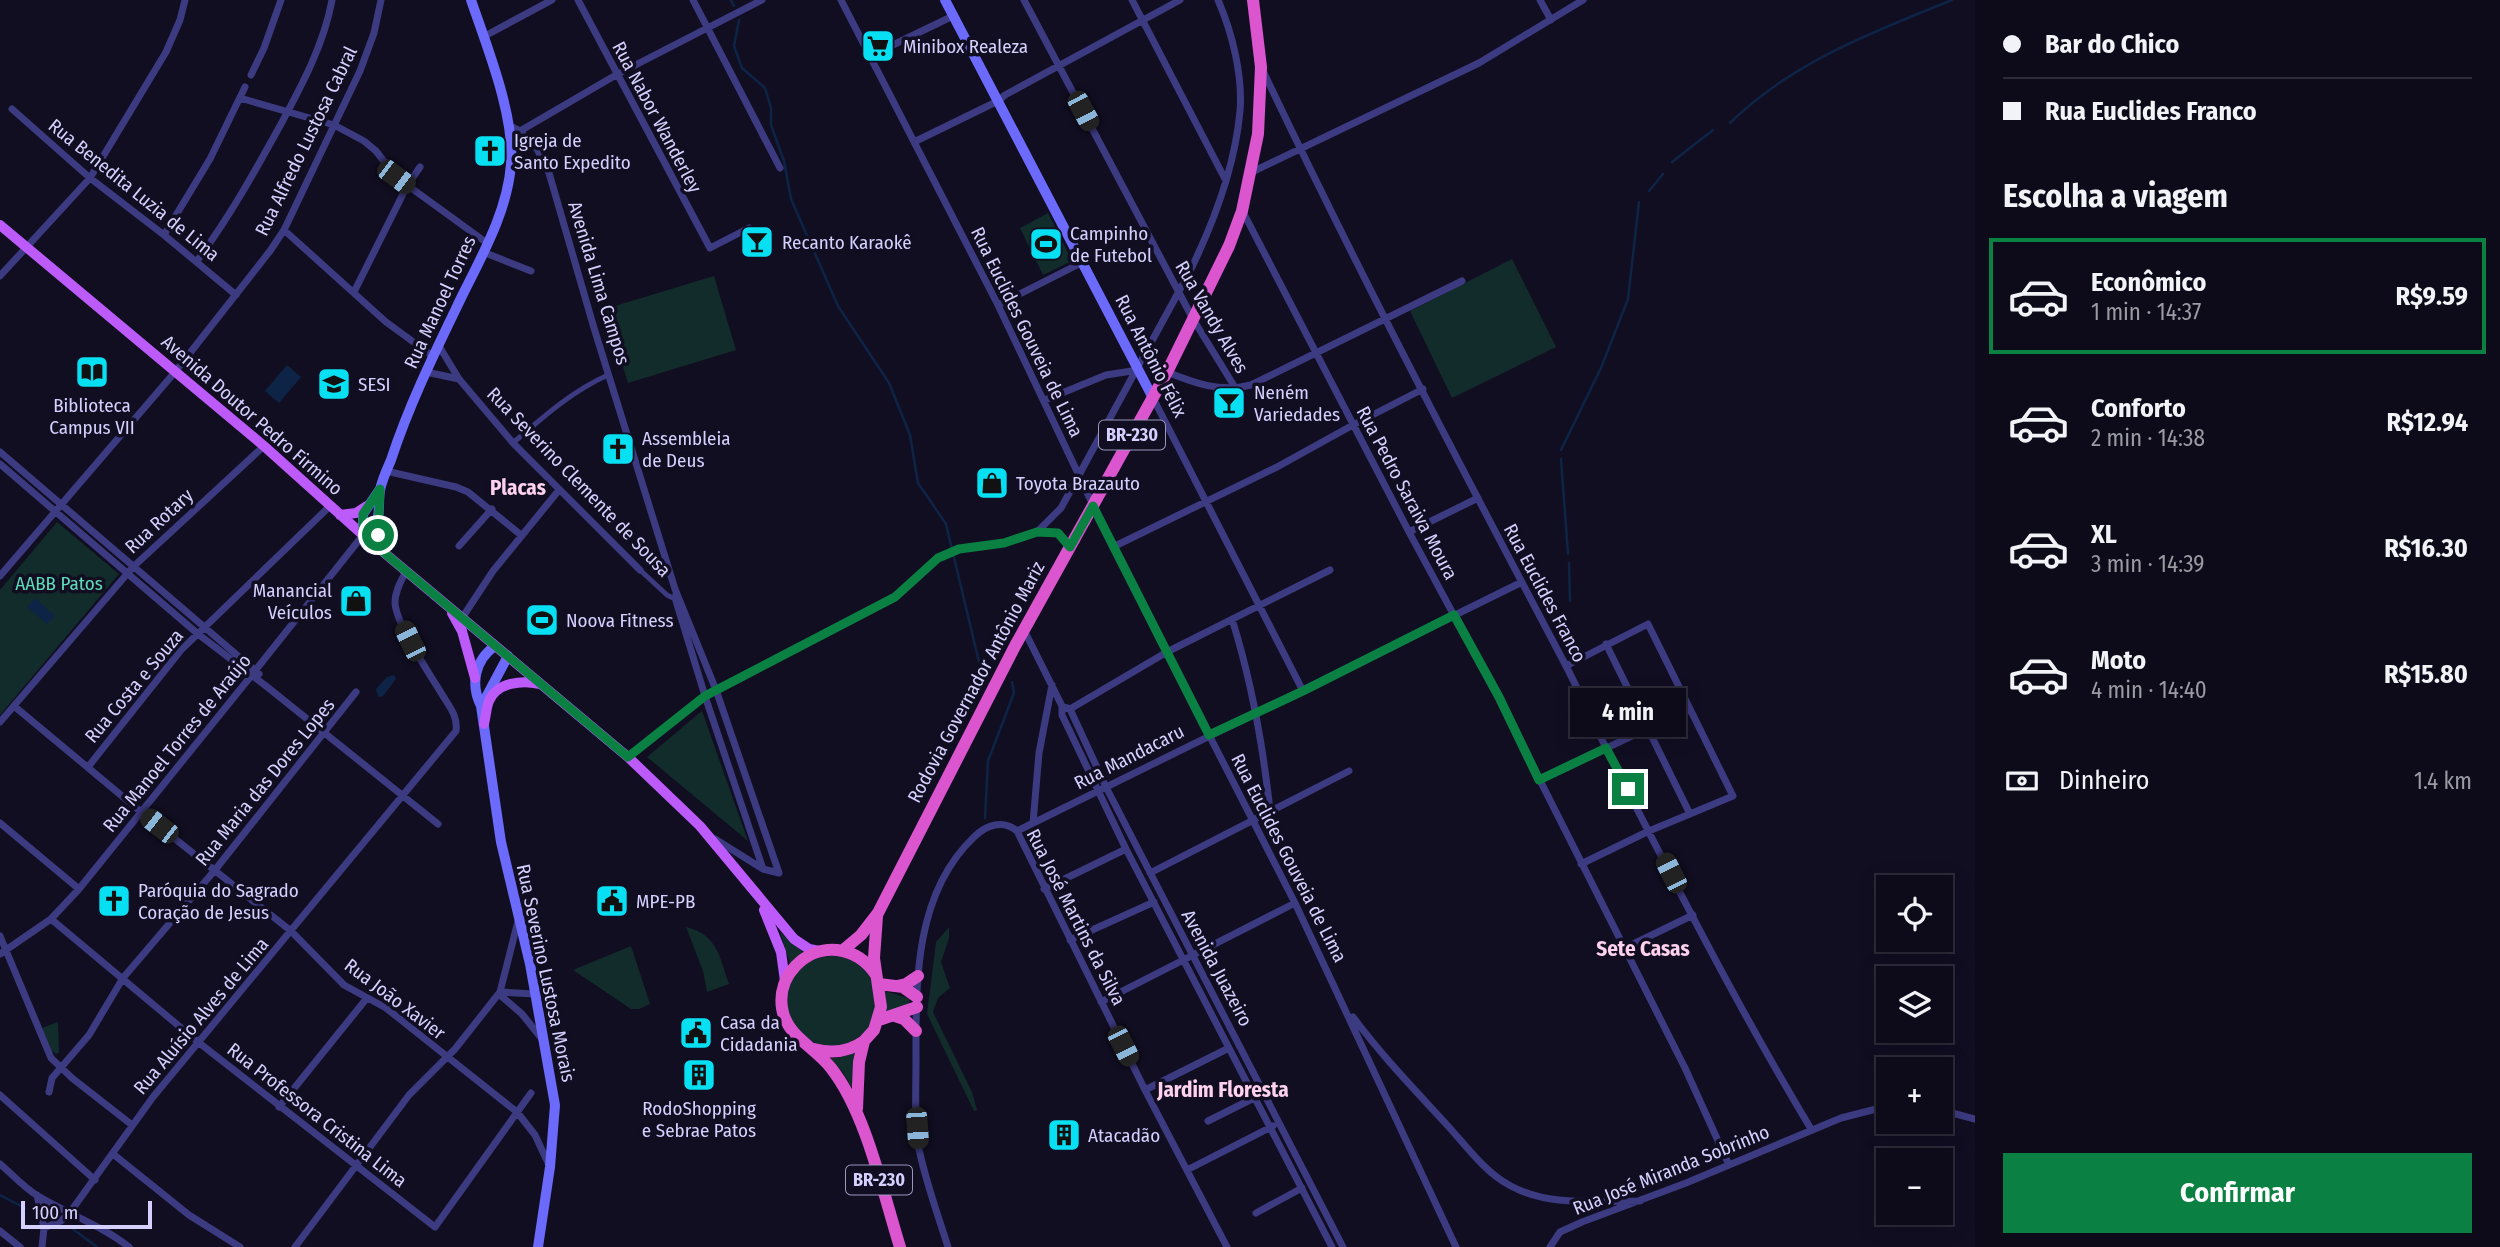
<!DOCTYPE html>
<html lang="pt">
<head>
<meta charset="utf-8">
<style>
	body { margin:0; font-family:"Fira Sans Condensed",sans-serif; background:#1b1827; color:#f1f3f6; height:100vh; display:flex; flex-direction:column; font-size:26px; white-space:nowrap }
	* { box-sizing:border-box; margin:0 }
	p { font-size:23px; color:#9a9aa2 }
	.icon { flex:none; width:38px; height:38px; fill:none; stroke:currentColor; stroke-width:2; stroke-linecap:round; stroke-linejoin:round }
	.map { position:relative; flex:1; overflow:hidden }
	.side { display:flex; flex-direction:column; background:#0d0a1a; width:525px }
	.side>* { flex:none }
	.hud { display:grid; align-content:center; height:154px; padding:0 28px; background:#0d0a1a }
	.controls { position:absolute; left:1876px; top:875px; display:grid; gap:14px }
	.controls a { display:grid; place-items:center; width:77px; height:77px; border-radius:0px; background:#0d0a1a; box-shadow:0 4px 18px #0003,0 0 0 2px #2d2b39; font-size:35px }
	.scale { position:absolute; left:21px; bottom:18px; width:131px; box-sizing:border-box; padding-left:7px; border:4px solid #d5d0fe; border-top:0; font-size:19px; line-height:24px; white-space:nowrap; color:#d5d0fe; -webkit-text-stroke:5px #110e22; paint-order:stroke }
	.end { position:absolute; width:32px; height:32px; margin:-16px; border:9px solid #0b8043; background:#fff; box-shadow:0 0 0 4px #fff }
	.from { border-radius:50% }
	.bubble { position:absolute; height:49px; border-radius:0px; background:#0d0a1a; box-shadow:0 4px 18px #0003,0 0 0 2px #2d2b39; font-size:23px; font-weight:700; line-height:49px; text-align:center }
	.car { position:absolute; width:21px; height:42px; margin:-21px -10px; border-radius:9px; box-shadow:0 0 5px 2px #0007; background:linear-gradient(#222 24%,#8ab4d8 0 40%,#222 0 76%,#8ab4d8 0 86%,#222 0) }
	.hud b { display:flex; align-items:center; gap:24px; height:66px; font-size:26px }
	.hud b+b { border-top:2px solid #2d2b39 }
	.hud i { width:18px; height:18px; background:#f1f3f6 }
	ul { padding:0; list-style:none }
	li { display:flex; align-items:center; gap:21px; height:116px; margin:0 14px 10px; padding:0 14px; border:4px solid transparent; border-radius:0px }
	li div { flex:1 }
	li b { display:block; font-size:26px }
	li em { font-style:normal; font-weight:700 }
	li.active { border-color:#0b8043 }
	li>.icon { width:63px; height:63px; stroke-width:1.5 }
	h2 { padding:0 28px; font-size:32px; line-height:84px }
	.pay { display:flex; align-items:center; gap:18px; height:77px; padding:0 28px; font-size:26px }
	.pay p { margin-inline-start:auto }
	.button { display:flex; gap:14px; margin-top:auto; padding:14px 28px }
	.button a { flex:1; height:80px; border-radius:0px; background:#0b8043; color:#fff; font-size:28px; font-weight:700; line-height:80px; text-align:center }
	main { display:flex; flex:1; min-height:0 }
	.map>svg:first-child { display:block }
	.green { fill:#112c2a }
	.water { fill:#0e2446 }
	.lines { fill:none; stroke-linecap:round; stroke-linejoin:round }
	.stream { stroke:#0e2446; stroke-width:2.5 }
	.pedestrian { stroke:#3c3a80; stroke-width:5 }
	.minor { stroke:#3c3a80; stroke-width:7 }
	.secondary { stroke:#6b6afb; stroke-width:10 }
	.primary { stroke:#bc5bfa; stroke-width:10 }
	.trunk { stroke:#db55cf; stroke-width:12 }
	.route { stroke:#0b8043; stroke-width:9 }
	.labels { text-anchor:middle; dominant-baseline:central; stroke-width:7; stroke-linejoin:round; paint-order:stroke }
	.shield { fill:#110e22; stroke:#9a96bc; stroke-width:2 }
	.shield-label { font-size:18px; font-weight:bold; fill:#d5d0fe }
	.poi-label { font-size:19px; fill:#d5d0fe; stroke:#110e22; text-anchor:start }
	.street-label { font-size:19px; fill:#d5d0fe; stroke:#110e22 }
	.park-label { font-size:19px; fill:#5edcba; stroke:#110e22 }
	.neighbourhood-label { font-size:21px; font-weight:bold; fill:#fed2ef; stroke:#110e22 }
</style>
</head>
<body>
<main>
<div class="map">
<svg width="1975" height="1247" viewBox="0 0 1975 1247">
	<rect width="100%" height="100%" fill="#110e22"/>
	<path class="green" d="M1048,213l24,48 -29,14 -23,-47z
		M1512,259l44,88 -104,51 -42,-87z
		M714,276l22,74 -108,33 -23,-74z
		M57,522l62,52 -119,141v-125z
		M702,711l46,130 -101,-84z
		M686,927c32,8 33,29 43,57l-22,8 -4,-21z
		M949,927v11l-8,24 9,26 -12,10 -5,14 39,80 5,18 -3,1 -47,-97 9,-72z
		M780,932l24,21 -14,11z
		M631,946l19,58 -11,5h-8l-58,-39z
		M787 1001a45 45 0 1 1 90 0a45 45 0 1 1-90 0Z
		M885,991l23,7 2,3 -2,3 -22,9z
		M58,1022l1,31 -3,1 -5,-4 -9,-22z
		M857,1051l-4,15 -1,22 -10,-17 -14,-13h11z"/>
	<path class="water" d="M287,365l14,12 -22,26 -14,-12z
		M35,598l20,18 -8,8 -20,-17z
		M394,675l2,4 -13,17 -5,1 -2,-8 11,-12z"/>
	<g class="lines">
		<path class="stream" d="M731,0l3,6
			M739,20l-5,26 8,22 23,20 6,20v17l13,36 7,38 47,107 51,77 21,52 8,48 28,41 33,138
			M1730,123c62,-61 143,-91 222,-123
			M1672,162l41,-32
			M1649,191l14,-17
			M1561,450l40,-82 27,-69 11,-97
			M1561,459l7,95
			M1569,563l1,38
			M985,818l3,-57 26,-68 -2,-11
			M0,1195l25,13
			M73,1229l24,18"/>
		<path class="pedestrian" d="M513,443c30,-26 59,-52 95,-68
			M640,570l27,25 10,5"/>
		<path class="minor" d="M578,0l132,248 39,-20
			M693,0l87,168
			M841,0l157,305 115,242 182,356 161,344
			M1024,0l169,319 43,70
			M1132,0l93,179
			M1540,0l11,20
			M483,37l69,-37
			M870,56l83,-40
			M1264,73c95,200 198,396 301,591 15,29 28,58 42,86 65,128 130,256 204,379
			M251,75l13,-27 17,-48
			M240,98l94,27 30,16 12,10 20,26 91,66
			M12,109l78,69 74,57 72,60
			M510,126l10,5 17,18 12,24 45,155 81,261 41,101 63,183
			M520,131l96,-56 146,-75
			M914,142l84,-41 7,-6 175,-95
			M1252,172l227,-109 104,-63
			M1243,212l166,320 89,165 187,371 44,97
			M284,230l102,92 48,35
			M164,235l46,-76 35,-72
			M483,252l48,19
			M197,261c33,-45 57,-88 84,-137 21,-39 43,-80 51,-124
			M0,276l90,-98 76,-126 14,-32 5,-20
			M354,292l53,-106 13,-19
			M998,305l85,-43
			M439,346l20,33 54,64 127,127
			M426,372l33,7
			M1167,372c27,11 54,21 84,13l211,-104
			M1153,398l150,293
			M1045,400l61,-25 32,-5
			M0,452l259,222
			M0,464l198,170 68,52 172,138
			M386,471l70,16 12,5 53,43
			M1037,532l21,1 12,14
			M1409,532l69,-34
			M459,546l33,-37
			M1113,547l164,-80 76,-42 70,-36
			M0,576l175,-204 95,-121 14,-21 76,-159 14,-38 7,-33
			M676,593v8l29,95 58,173
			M462,618l31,-47 66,-81
			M1232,619c20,64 31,126 38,192
			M1024,630l38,76v9l64,134 206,398
			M1606,644l84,170
			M1566,666l82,-42 85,172 -84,35 -68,33
			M14,706l126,105 151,120 53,54 42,23 131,104 18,23 14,30
			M1062,706l8,3 36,78 237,460
			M1070,709l97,-57 163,-82
			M0,722l133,-155 131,-121
			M628,757l77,-61 190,-99 43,-39 21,-9 45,-6 33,-11 24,-24 129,-237c24,-49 45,-105 50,-160 3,-35 -8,-79 -22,-111
			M88,767l93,-117 149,-144
			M1539,780l150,-71
			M0,823l79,66
			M1033,823l6,-70 13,-68
			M1017,831l503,-248
			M715,839l48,30 16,4
			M1150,873l199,-102
			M1044,889l82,-40
			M51,919l147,123 237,185 96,-134
			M0,936l51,122 21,20 60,47
			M1070,940l84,-38
			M1625,948l68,-33
			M0,954l51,-35 28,-30 172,-213 112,-141
			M500,992l34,2
			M499,994l23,20 20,25
			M1101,1002l194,-99
			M1353,1017c29,39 62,73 95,109 18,20 37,46 61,59 39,22 88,16 131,16
			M1145,1090l84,-42
			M49,1092l3,-14 37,-43 34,-57 92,-108 141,-178
			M0,1095l95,85
			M279,1107l88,-109
			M1941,1110l34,9
			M1208,1121l48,-24
			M113,1154l76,61 51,32
			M0,1164c12,10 24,24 38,32 30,18 63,29 91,51
			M1187,1170l86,-44
			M37,1195l7,33 -2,19
			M1256,1213l46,-25
			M44,1228l17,-7 10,-10 82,-114 303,-366c2,-14 -6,-24 -13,-35 -12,-20 -48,-73 -48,-94 0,-11 6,-21 11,-31
			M0,1231l20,16
			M295,1247l114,-152 46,-46 45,-57 18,-71
			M948,1247c-10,-32 -22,-64 -29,-98 -5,-27 -3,-57 -3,-85 0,-78 -3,-169 58,-227 12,-12 29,-18 43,-6l128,259 82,157
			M1550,1247l10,-15 22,-10 104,-39 155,-65 47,-12"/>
		<path class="secondary" d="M945,0l208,398
			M380,489l-17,25v21c21,-9 14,-26 17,-45 2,-10 7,-21 11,-30 19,-58 46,-112 72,-166 20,-40 45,-85 48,-130 4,-48 -24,-117 -40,-164
			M495,646c-20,14 -25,38 -14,60l20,136 29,122 25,141 -5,62 -12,80
			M484,701l24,-45"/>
		<path class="primary" d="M0,225l264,221 99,89 265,222 72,69 94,113 15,10 11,2
			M340,515l16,-2 11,-7
			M378,523l3,27
			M452,613l10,18 13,47
			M484,724c2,-8 2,-16 5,-23 8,-19 34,-21 50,-17
			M764,910l17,42 4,29"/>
		<path class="trunk" d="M842,951l19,-16 17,-22 137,-267 152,-274 62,-126 13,-35 16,-77 3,-67 -8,-67
			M876,975c-9,-14 -23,-23 -39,-25 -32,-3 -60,26 -55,58 4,28 33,39 49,60 35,44 52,125 69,179
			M879,984l24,3 14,10
			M897,986l9,-2 12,-8
			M895,1016l9,3 12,12
			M879,1020l38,-13
			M814,1049c19,5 35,3 50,-8
			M857,1109l2,-47 5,-21 10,-11 7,-23 -7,-49 3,-42"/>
	</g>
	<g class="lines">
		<path class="route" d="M378,535l2,-46 -17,25v21l265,222 77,-61 190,-99 43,-39 21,-9 45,-6 33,-11 21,1 12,14 23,-41 116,229 94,-44 151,-76 45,82 40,83 67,-32 22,41"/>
	</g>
	<defs>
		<symbol id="supermarket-square" viewBox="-11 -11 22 22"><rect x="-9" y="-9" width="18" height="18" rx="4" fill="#07e0f3" stroke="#110e22"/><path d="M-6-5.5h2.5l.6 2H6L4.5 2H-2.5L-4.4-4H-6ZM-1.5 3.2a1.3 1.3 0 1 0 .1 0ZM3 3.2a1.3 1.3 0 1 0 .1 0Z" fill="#111"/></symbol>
		<symbol id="church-square" viewBox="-11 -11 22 22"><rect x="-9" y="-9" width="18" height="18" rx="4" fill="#07e0f3" stroke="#110e22"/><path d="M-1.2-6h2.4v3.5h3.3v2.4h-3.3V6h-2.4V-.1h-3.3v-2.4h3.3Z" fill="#111"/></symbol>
		<symbol id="bar-square" viewBox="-11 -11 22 22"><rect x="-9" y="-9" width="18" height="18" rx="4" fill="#07e0f3" stroke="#110e22"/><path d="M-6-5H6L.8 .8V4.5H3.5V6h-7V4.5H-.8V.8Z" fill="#111"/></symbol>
		<symbol id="stadium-square" viewBox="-11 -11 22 22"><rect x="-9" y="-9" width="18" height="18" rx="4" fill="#07e0f3" stroke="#110e22"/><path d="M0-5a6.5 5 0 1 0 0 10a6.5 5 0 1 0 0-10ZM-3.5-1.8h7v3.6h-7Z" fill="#111"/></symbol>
		<symbol id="library-square" viewBox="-11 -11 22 22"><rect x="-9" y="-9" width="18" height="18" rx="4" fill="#07e0f3" stroke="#110e22"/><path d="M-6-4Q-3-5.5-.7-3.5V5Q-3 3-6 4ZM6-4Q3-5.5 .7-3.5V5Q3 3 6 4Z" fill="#111"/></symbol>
		<symbol id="school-square" viewBox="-11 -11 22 22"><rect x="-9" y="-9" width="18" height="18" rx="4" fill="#07e0f3" stroke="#110e22"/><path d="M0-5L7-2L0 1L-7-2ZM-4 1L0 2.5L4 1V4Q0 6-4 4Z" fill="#111"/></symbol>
		<symbol id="shop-square" viewBox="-11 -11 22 22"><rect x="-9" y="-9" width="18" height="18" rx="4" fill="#07e0f3" stroke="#110e22"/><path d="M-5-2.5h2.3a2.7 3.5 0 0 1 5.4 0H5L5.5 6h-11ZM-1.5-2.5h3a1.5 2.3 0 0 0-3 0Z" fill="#111"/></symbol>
		<symbol id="civic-square" viewBox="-11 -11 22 22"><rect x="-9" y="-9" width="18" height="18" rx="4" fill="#07e0f3" stroke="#110e22"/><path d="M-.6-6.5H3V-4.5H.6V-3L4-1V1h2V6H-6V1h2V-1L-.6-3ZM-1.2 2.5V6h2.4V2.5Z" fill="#111"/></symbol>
		<symbol id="building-square" viewBox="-11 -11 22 22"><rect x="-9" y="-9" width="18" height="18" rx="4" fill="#07e0f3" stroke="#110e22"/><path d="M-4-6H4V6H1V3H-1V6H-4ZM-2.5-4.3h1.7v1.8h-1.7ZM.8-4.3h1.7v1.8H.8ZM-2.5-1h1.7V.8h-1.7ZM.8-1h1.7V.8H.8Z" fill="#111"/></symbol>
	</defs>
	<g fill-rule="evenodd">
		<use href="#supermarket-square" x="859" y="27" width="38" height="38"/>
		<use href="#church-square" x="471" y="132" width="38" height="38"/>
		<use href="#bar-square" x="738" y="223" width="38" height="38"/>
		<use href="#stadium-square" x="1027" y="225" width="38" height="38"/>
		<use href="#library-square" x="73" y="353" width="38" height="38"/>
		<use href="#school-square" x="315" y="365" width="38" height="38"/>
		<use href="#bar-square" x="1210" y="384" width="38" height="38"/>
		<use href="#church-square" x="599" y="430" width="38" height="38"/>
		<use href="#shop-square" x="973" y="464" width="38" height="38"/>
		<use href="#shop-square" x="337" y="582" width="38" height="38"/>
		<use href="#stadium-square" x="523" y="601" width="38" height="38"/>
		<use href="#church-square" x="95" y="882" width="38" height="38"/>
		<use href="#civic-square" x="593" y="882" width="38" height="38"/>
		<use href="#civic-square" x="677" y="1014" width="38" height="38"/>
		<use href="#building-square" x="680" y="1056" width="38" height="38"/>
		<use href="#building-square" x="1045" y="1116" width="38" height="38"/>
	</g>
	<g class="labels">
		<g class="shield">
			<rect x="1099" y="420.5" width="66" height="29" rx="5"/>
			<rect x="846" y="1165.5" width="66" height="29" rx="5"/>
		</g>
		<g class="shield-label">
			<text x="1132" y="435">BR-230</text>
			<text x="879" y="1180">BR-230</text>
		</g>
		<g class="poi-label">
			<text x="903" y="46">Minibox Realeza</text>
			<text x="514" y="140">Igreja de<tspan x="514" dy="22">Santo Expedito</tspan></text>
			<text x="1070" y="233">Campinho<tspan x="1070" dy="22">de Futebol</tspan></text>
			<text x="782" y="242">Recanto Karaokê</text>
			<text x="358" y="384">SESI</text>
			<text x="1254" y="392">Neném<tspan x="1254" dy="22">Variedades</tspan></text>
			<text x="92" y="405" text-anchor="middle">Biblioteca<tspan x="92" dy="22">Campus VII</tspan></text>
			<text x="642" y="438">Assembleia<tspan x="642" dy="22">de Deus</tspan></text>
			<text x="1016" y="483">Toyota Brazauto</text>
			<text x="332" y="590" text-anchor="end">Manancial<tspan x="332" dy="22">Veículos</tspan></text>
			<text x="566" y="620">Noova Fitness</text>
			<text x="138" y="890">Paróquia do Sagrado<tspan x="138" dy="22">Coração de Jesus</tspan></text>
			<text x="636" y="901">MPE-PB</text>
			<text x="720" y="1022">Casa da<tspan x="720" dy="22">Cidadania</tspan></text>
			<text x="699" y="1108" text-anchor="middle">RodoShopping<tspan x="699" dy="22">e Sebrae Patos</tspan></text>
			<text x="1088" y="1135">Atacadão</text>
		</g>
		<g class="street-label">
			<text transform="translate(657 117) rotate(62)">Rua Nabor Wanderley</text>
			<text transform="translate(306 141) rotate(-64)">Rua Alfredo Lustosa Cabral</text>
			<text transform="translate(134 190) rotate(39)">Rua Benedita Luzia de Lima</text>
			<text transform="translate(599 283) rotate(73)">Avenida Lima Campos</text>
			<text transform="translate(440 302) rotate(-65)">Rua Manoel Torres</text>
			<text transform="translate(1212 317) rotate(60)">Rua Vandy Alves</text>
			<text transform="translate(1027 332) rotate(64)">Rua Euclides Gouveia de Lima</text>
			<text transform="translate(1151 356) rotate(63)">Rua Antônio Félix</text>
			<text transform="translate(252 415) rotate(41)">Avenida Doutor Pedro Firmino</text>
			<text transform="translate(579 482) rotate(46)">Rua Severino Clemente de Sousa</text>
			<text transform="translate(1407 493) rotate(62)">Rua Pedro Saraiva Moura</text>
			<text transform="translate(159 521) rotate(-43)">Rua Rotary</text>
			<text transform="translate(1545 593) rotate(62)">Rua Euclides Franco</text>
			<text transform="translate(976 682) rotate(-62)">Rodovia Governador Antônio Mariz</text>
			<text transform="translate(134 686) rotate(-50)">Rua Costa e Souza</text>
			<text transform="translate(177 743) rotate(-51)">Rua Manoel Torres de Araújo</text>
			<text transform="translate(1129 757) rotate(-27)">Rua Mandacaru</text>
			<text transform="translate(265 782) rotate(-51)">Rua Maria das Dores Lopes</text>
			<text transform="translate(1289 858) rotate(63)">Rua Euclides Gouveia de Lima</text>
			<text transform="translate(1076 917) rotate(63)">Rua José Martins da Silva</text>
			<text transform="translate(1217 968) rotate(62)">Avenida Juazeiro</text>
			<text transform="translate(546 973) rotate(78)">Rua Severino Lustosa Morais</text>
			<text transform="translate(395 999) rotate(37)">Rua João Xavier</text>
			<text transform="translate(201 1016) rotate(-50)">Rua Aluísio Alves de Lima</text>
			<text transform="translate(317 1115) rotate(38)">Rua Professora Cristina Lima</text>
			<text transform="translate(1671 1170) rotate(-22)">Rua José Miranda Sobrinho</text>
		</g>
		<g class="park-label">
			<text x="59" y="583">AABB Patos</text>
		</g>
		<g class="neighbourhood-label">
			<text x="518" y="488">Placas</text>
			<text x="1643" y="949">Sete Casas</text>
			<text x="1223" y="1090">Jardim Floresta</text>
		</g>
	</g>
</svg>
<div class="controls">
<a><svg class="icon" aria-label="locate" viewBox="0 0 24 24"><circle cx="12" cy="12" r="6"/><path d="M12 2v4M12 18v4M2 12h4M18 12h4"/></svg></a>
<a><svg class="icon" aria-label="layers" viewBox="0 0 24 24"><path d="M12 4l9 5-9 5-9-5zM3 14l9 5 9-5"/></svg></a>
<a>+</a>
<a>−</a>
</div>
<div class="scale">100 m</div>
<i class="end from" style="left:378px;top:535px"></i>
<i class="end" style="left:1628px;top:789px"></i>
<div class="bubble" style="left:1570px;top:688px;width:116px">4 min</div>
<i class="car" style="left:1083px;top:111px;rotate:152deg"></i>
<i class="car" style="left:396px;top:177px;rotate:127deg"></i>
<i class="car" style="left:410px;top:641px;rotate:334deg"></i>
<i class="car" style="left:159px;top:826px;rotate:308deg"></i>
<i class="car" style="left:1671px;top:873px;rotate:333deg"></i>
<i class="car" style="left:1123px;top:1046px;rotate:153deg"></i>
<i class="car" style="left:917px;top:1128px;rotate:176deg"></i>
</div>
<section class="side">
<div class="hud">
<b><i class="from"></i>Bar do Chico</b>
<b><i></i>Rua Euclides Franco</b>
</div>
<h2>Escolha a viagem</h2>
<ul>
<li class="active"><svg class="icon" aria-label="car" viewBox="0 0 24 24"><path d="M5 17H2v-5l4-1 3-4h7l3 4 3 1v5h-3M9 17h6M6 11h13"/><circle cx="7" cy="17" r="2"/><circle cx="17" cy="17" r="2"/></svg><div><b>Econômico</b><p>1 min · 14:37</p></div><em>R$9.59</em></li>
<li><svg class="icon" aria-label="car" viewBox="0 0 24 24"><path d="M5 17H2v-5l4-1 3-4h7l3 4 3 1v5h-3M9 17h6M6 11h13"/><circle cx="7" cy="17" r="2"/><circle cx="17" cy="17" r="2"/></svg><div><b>Conforto</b><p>2 min · 14:38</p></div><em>R$12.94</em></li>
<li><svg class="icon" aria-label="car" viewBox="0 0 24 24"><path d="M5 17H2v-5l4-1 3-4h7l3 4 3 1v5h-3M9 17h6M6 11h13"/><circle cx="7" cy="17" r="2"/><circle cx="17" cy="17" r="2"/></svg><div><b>XL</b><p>3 min · 14:39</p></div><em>R$16.30</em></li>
<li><svg class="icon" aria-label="car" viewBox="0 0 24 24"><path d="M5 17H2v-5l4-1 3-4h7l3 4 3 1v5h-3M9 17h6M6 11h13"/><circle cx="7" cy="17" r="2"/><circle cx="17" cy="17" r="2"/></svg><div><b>Moto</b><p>4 min · 14:40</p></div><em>R$15.80</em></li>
</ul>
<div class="pay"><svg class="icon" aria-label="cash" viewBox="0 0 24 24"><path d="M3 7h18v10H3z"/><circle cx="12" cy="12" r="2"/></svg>Dinheiro<p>1.4 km</p></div>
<div class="button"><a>Confirmar</a></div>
</section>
</main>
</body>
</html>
